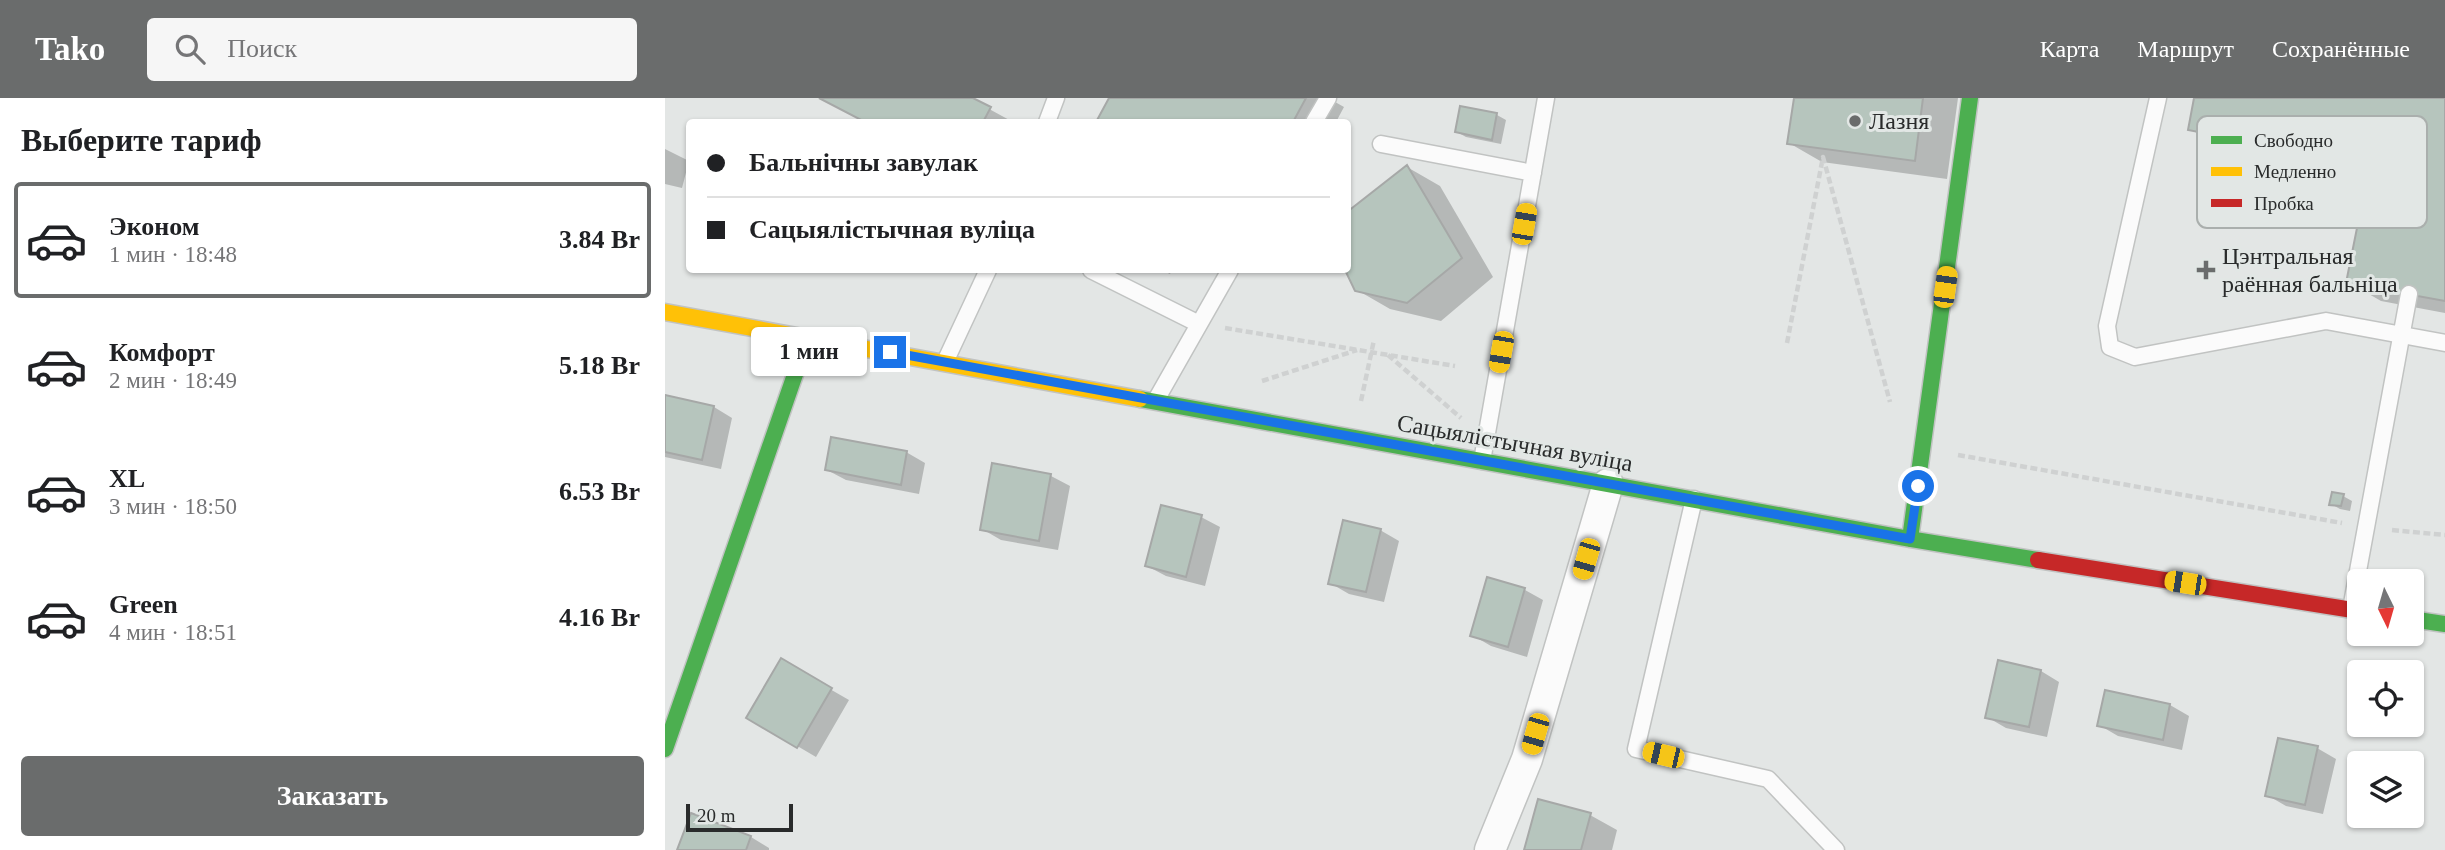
<!DOCTYPE html>
<html lang="ru">
<head>
<meta charset="utf-8">
<style>
	body { margin:0; font-family:"Times New Roman",serif; background:#f6f6f6; color:#202124; height:100vh; display:flex; flex-direction:column; font-size:26px; white-space:nowrap }
	* { box-sizing:border-box; margin:0 }
	p { font-size:23px; color:#757577 }
	.icon { flex:none; width:38px; height:38px; fill:none; stroke:currentColor; stroke-width:2; stroke-linecap:round; stroke-linejoin:round }
	.map { position:relative; flex:1; overflow:hidden }
	.details { display:flex; flex-direction:column; background:#fff; width:665px }
	.details>* { flex:none }
	.hud { position:absolute; left:21px; top:21px; width:665px; height:154px; border-radius:7px; box-shadow:0 2px 5px #0004; display:grid; align-content:center; height:154px; padding:0 21px; background:#fff }
	.needle { width:46px; rotate:175deg }
	.controls { position:absolute; left:1682px; top:471px; display:grid; gap:14px }
	.controls a { display:grid; place-items:center; width:77px; height:77px; border-radius:7px; background:#fff; box-shadow:0 2px 5px #0004; font-size:35px }
	.scale { position:absolute; left:21px; bottom:18px; width:107px; box-sizing:border-box; padding-left:7px; border:4px solid #292b2b; border-top:0; font-size:19px; line-height:24px; white-space:nowrap; color:#292b2b; -webkit-text-stroke:5px #e2e7e5; paint-order:stroke }
	.end { position:absolute; width:32px; height:32px; margin:-16px; border:9px solid #1a73e8; background:#fff; box-shadow:0 0 0 4px #fff }
	.from { border-radius:50% }
	.bubble { position:absolute; height:49px; border-radius:7px; background:#fff; box-shadow:0 2px 5px #0004; font-size:23px; font-weight:800; line-height:49px; text-align:center }
	.car { position:absolute; width:21px; height:42px; margin:-21px -10px; border-radius:9px; box-shadow:0 0 5px 2px #0007; background:linear-gradient(#f5c518 24%,#345 0 40%,#f5c518 0 76%,#345 0 86%,#f5c518 0) }
	.hud b { display:flex; align-items:center; gap:24px; height:66px; font-size:26px }
	.hud b+b { border-top:2px solid #e0e0e0 }
	.hud i { width:18px; height:18px; background:#202124 }
	ul { padding:0; list-style:none }
	li { display:flex; align-items:center; gap:21px; height:116px; margin:0 14px 10px; padding:0 7px; border:4px solid transparent; border-radius:7px }
	li div { flex:1 }
	li b { display:block; font-size:26px }
	li em { font-style:normal; font-weight:800 }
	li.active { border-color:#6a6c6c }
	li>.icon { width:63px; height:63px; stroke-width:1.5 }
	h2 { padding:0 21px; font-size:32px; line-height:84px }
	.button { display:flex; gap:14px; margin-top:auto; padding:14px 21px }
	.button a { flex:1; height:80px; border-radius:7px; background:#6a6c6c; color:#fff; font-size:28px; font-weight:800; line-height:80px; text-align:center }
	header { display:flex; align-items:center; gap:42px; box-sizing:border-box; height:98px; padding:0 35px; background:#6a6c6c; color:#fff }
	header strong { font-size:33px }
	nav { display:flex; gap:38px; margin-inline-start:auto; font-size:24px }
	.search { width:490px; height:63px; background:#f6f6f6; display:flex; align-items:center; gap:18px; box-sizing:border-box; padding:0 24px; border-radius:7px; color:#757577; font-size:26px }
	main { display:flex; flex:1; min-height:0 }
	.map>svg:first-child { display:block }
	.shadow { fill:#0003 }
	.building { fill:#b6c5bd; stroke:#a6a8a7; stroke-width:2 }
	.lines { fill:none; stroke-linecap:round; stroke-linejoin:round }
	.lane-casing { stroke:#c1c3c2; stroke-width:19 }
	.street-casing { stroke:#c1c3c2; stroke-width:33 }
	.fast-casing { stroke:#c1c3c2; stroke-width:19 }
	.slow-casing { stroke:#c1c3c2; stroke-width:19 }
	.jam-casing { stroke:#c1c3c2; stroke-width:19 }
	.path { stroke:#cfd1d1; stroke-width:4.5; stroke-dasharray:7 3.5; stroke-linecap:butt }
	.lane { stroke:#fbfbfb; stroke-width:16 }
	.street { stroke:#fbfbfb; stroke-width:30 }
	.fast { stroke:#4caf50; stroke-width:16 }
	.slow { stroke:#ffc107; stroke-width:16 }
	.jam { stroke:#c62828; stroke-width:16 }
	.route { stroke:#1a73e8; stroke-width:9 }
	.poi-dot { fill:#6a6c6c; stroke:#e2e7e5; stroke-width:2.5 }
	.labels { text-anchor:middle; dominant-baseline:central; stroke-width:6; stroke-linejoin:round; paint-order:stroke }
	.poi-label { font-size:24px; fill:#292b2b; stroke:#e2e7e5; text-anchor:start }
	.street-label { font-size:24px; fill:#292b2b; stroke:#e2e7e5 }
	.key { fill:#e2e7e5; stroke:#aaafad; stroke-width:2 }
	.key-label { font-size:19px; fill:#292b2b }
</style>
</head>
<body>
<header>
<strong>Tako</strong>
<div class="search"><svg class="icon" aria-label="search" viewBox="0 0 24 24"><circle cx="10" cy="10" r="6"/><path d="M15 15l6 6"/></svg>Поиск</div>
<nav><a>Карта</a><a>Маршрут</a><a>Сохранённые</a></nav>
</header>
<main>
<section class="details">
<h2>Выберите тариф</h2>
<ul>
<li class="active"><svg class="icon" aria-label="car" viewBox="0 0 24 24"><path d="M5 17H2v-5l4-1 3-4h7l3 4 3 1v5h-3M9 17h6M6 11h13"/><circle cx="7" cy="17" r="2"/><circle cx="17" cy="17" r="2"/></svg><div><b>Эконом</b><p>1 мин · 18:48</p></div><em>3.84 Br</em></li>
<li><svg class="icon" aria-label="car" viewBox="0 0 24 24"><path d="M5 17H2v-5l4-1 3-4h7l3 4 3 1v5h-3M9 17h6M6 11h13"/><circle cx="7" cy="17" r="2"/><circle cx="17" cy="17" r="2"/></svg><div><b>Комфорт</b><p>2 мин · 18:49</p></div><em>5.18 Br</em></li>
<li><svg class="icon" aria-label="car" viewBox="0 0 24 24"><path d="M5 17H2v-5l4-1 3-4h7l3 4 3 1v5h-3M9 17h6M6 11h13"/><circle cx="7" cy="17" r="2"/><circle cx="17" cy="17" r="2"/></svg><div><b>XL</b><p>3 мин · 18:50</p></div><em>6.53 Br</em></li>
<li><svg class="icon" aria-label="car" viewBox="0 0 24 24"><path d="M5 17H2v-5l4-1 3-4h7l3 4 3 1v5h-3M9 17h6M6 11h13"/><circle cx="7" cy="17" r="2"/><circle cx="17" cy="17" r="2"/></svg><div><b>Green</b><p>4 мин · 18:51</p></div><em>4.16 Br</em></li>
</ul>
<div class="button"><a>Заказать</a></div>
</section>
<div class="map">
<svg width="1780" height="752" viewBox="0 0 1780 752">
	<rect width="100%" height="100%" fill="#e3e6e5"/>
	<path class="shadow" d="M154,0h150l44,24h-147z
		M446,0h217l16,9 -8,15h-238z
		M1130,0h163l-11,81 -125,-17 -33,-19z
		M1531,0h249v215l-64,-12 -33,-19 37,-89 2,-14 -164,-31 -33,-19z
		M832,17l9,5 -5,24 -35,-7 -9,-5z
		M0,51l24,12 -7,27 -17,-4z
		M742,69l33,19 53,91 -52,44 -51,-12 -33,-19 -10,-20z
		M496,172h11l-2,4z
		M0,299l49,10 18,11 -11,51 -56,-12z
		M241,354l19,11 -6,31 -73,-14 -19,-10z
		M329,367l57,11 19,10 -12,64 -57,-10 -19,-11z
		M1678,398l9,5 -2,10 -10,-2 -9,-5z
		M536,419l19,10 -15,59 -39,-10 -19,-10z
		M715,432l19,11 -15,61 -35,-8 -19,-11z
		M824,481l36,11 18,10 -16,57 -36,-11 -19,-11z
		M116,563l68,39 -33,57 -68,-40z
		M1376,573l18,11 -12,55 -41,-9 -19,-11z
		M1442,594l63,13 19,11 -7,34 -64,-14 -19,-11z
		M1652,650l19,11 -13,55 -37,-8 -19,-11z
		M925,717l27,15 -5,20h-86z
		M27,718l59,21 18,11v2h-90z"/>
	<path class="building" d="M154,0h154l18,9 -8,15h-118z
		M444,0h197l-13,24h-197z
		M1129,0h129l-8,63 -128,-17z
		M1529,0h251v203l-99,-18 19,-95 18,3 5,-23 -200,-38z
		M795,8l37,7 -5,27 -37,-8z
		M742,67l55,93 -55,45 -52,-12 -10,-21h2v-58z
		M0,297l49,11 -12,54 -37,-8z
		M166,339l76,14 -6,34 -76,-15z
		M327,365l59,11 -12,67 -59,-11z
		M1667,394l12,2 -3,12 -12,-1z
		M496,407l41,10 -16,62 -41,-11z
		M678,422l38,9 -15,63 -38,-8z
		M822,479l38,11 -17,59 -38,-11z
		M116,560l51,30 -35,60 -51,-30z
		M1333,562l43,10 -12,57 -44,-9z
		M1440,592l65,14 -7,36 -66,-14z
		M1613,640l40,8 -13,59 -40,-9z
		M873,701l53,14 -10,37h-57z
		M26,715l60,23 -5,14h-69z"/>
	<g class="lines">
		<defs>
			<path id="lane" d="M1493,0l-51,228 3,21 25,10 191,-36 119,22
				M382,24l9,-24
				M649,24l14,-24
				M716,46l152,29
				M426,172l108,54
				M280,264l43,-92
				M491,302l74,-130
				M817,363l64,-363
				M1029,401l-58,250 132,30 68,71
				M1686,511l58,-315"/>
			<path id="street" d="M825,752l37,-91 81,-275"/>
			<path id="fast" d="M475,301l770,140 128,21
				M1245,441l60,-441
				M1746,521l34,5
				M0,651l143,-412"/>
			<path id="slow" d="M0,214l475,87"/>
			<path id="jam" d="M1373,462l321,51"/>
		</defs>
		<use href="#lane" class="lane-casing"/>
		<use href="#street" class="street-casing"/>
		<use href="#fast" class="fast-casing"/>
		<use href="#slow" class="slow-casing"/>
		<use href="#jam" class="jam-casing"/>
		<path class="path" d="M560,230l230,38
			M1122,245l36,-186 67,245
			M723,257l73,63
			M597,283l95,-31
			M696,303l13,-61
			M1293,357l384,68
			M1727,432l53,5"/>
		<use href="#lane" class="lane"/>
		<use href="#street" class="street"/>
		<use href="#fast" class="fast"/>
		<use href="#slow" class="slow"/>
		<use href="#jam" class="jam"/>
	</g>
	<g class="lines">
		<path class="route" d="M225,254l1020,187 8,-53"/>
	</g>
	<g class="poi-dot">
		<circle cx="1190" cy="23" r="7"/>
		<path d="M1537.5 161.5h7v7h7v7h-7v7h-7v-7h-7v-7h7z"/>
	</g>
	<g class="labels">
		<g class="poi-label">
			<text x="1204" y="23">Лазня</text>
			<text x="1557" y="158">Цэнтральная<tspan x="1557" dy="28">раённая бальніца</tspan></text>
		</g>
		<g class="street-label">
			<text transform="translate(850 345) rotate(10)">Сацыялістычная вуліца</text>
		</g>
	</g>
	<rect x="1532" y="18" width="230" height="112" rx="10" class="key"/>
	<rect x="1546" y="38" width="31" height="8" fill="#4caf50"/>
	<rect x="1546" y="69" width="31" height="9" fill="#ffc107"/>
	<rect x="1546" y="101" width="31" height="8" fill="#c62828"/>
	<g class="key-label">
		<text x="1589" y="49">Свободно</text>
		<text x="1589" y="80">Медленно</text>
		<text x="1589" y="112">Пробка</text>
	</g>
</svg>
<div class="controls">
<a><svg class="needle" viewBox="-14 -14 28 28"><path d="M0-13l5 13h-10z" fill="#e53935"/><path d="M0 13l5-13h-10z" fill="#757577"/></svg></a>
<a><svg class="icon" aria-label="locate" viewBox="0 0 24 24"><circle cx="12" cy="12" r="6"/><path d="M12 2v4M12 18v4M2 12h4M18 12h4"/></svg></a>
<a><svg class="icon" aria-label="layers" viewBox="0 0 24 24"><path d="M12 4l9 5-9 5-9-5zM3 14l9 5 9-5"/></svg></a>
</div>
<div class="scale">20 m</div>
<i class="end from" style="left:1253px;top:388px"></i>
<i class="end" style="left:225px;top:254px"></i>
<div class="bubble" style="left:86px;top:229px;width:116px">1 мин</div>
<i class="car" style="left:859px;top:126px;rotate:10deg"></i>
<i class="car" style="left:1280px;top:189px;rotate:8deg"></i>
<i class="car" style="left:836px;top:254px;rotate:190deg"></i>
<i class="car" style="left:921px;top:461px;rotate:196deg"></i>
<i class="car" style="left:1520px;top:485px;rotate:279deg"></i>
<i class="car" style="left:870px;top:636px;rotate:196deg"></i>
<i class="car" style="left:998px;top:657px;rotate:283deg"></i>
<div class="hud">
<b><i class="from"></i>Бальнічны завулак</b>
<b><i></i>Сацыялістычная вуліца</b>
</div>
</div>
</main>
</body>
</html>
